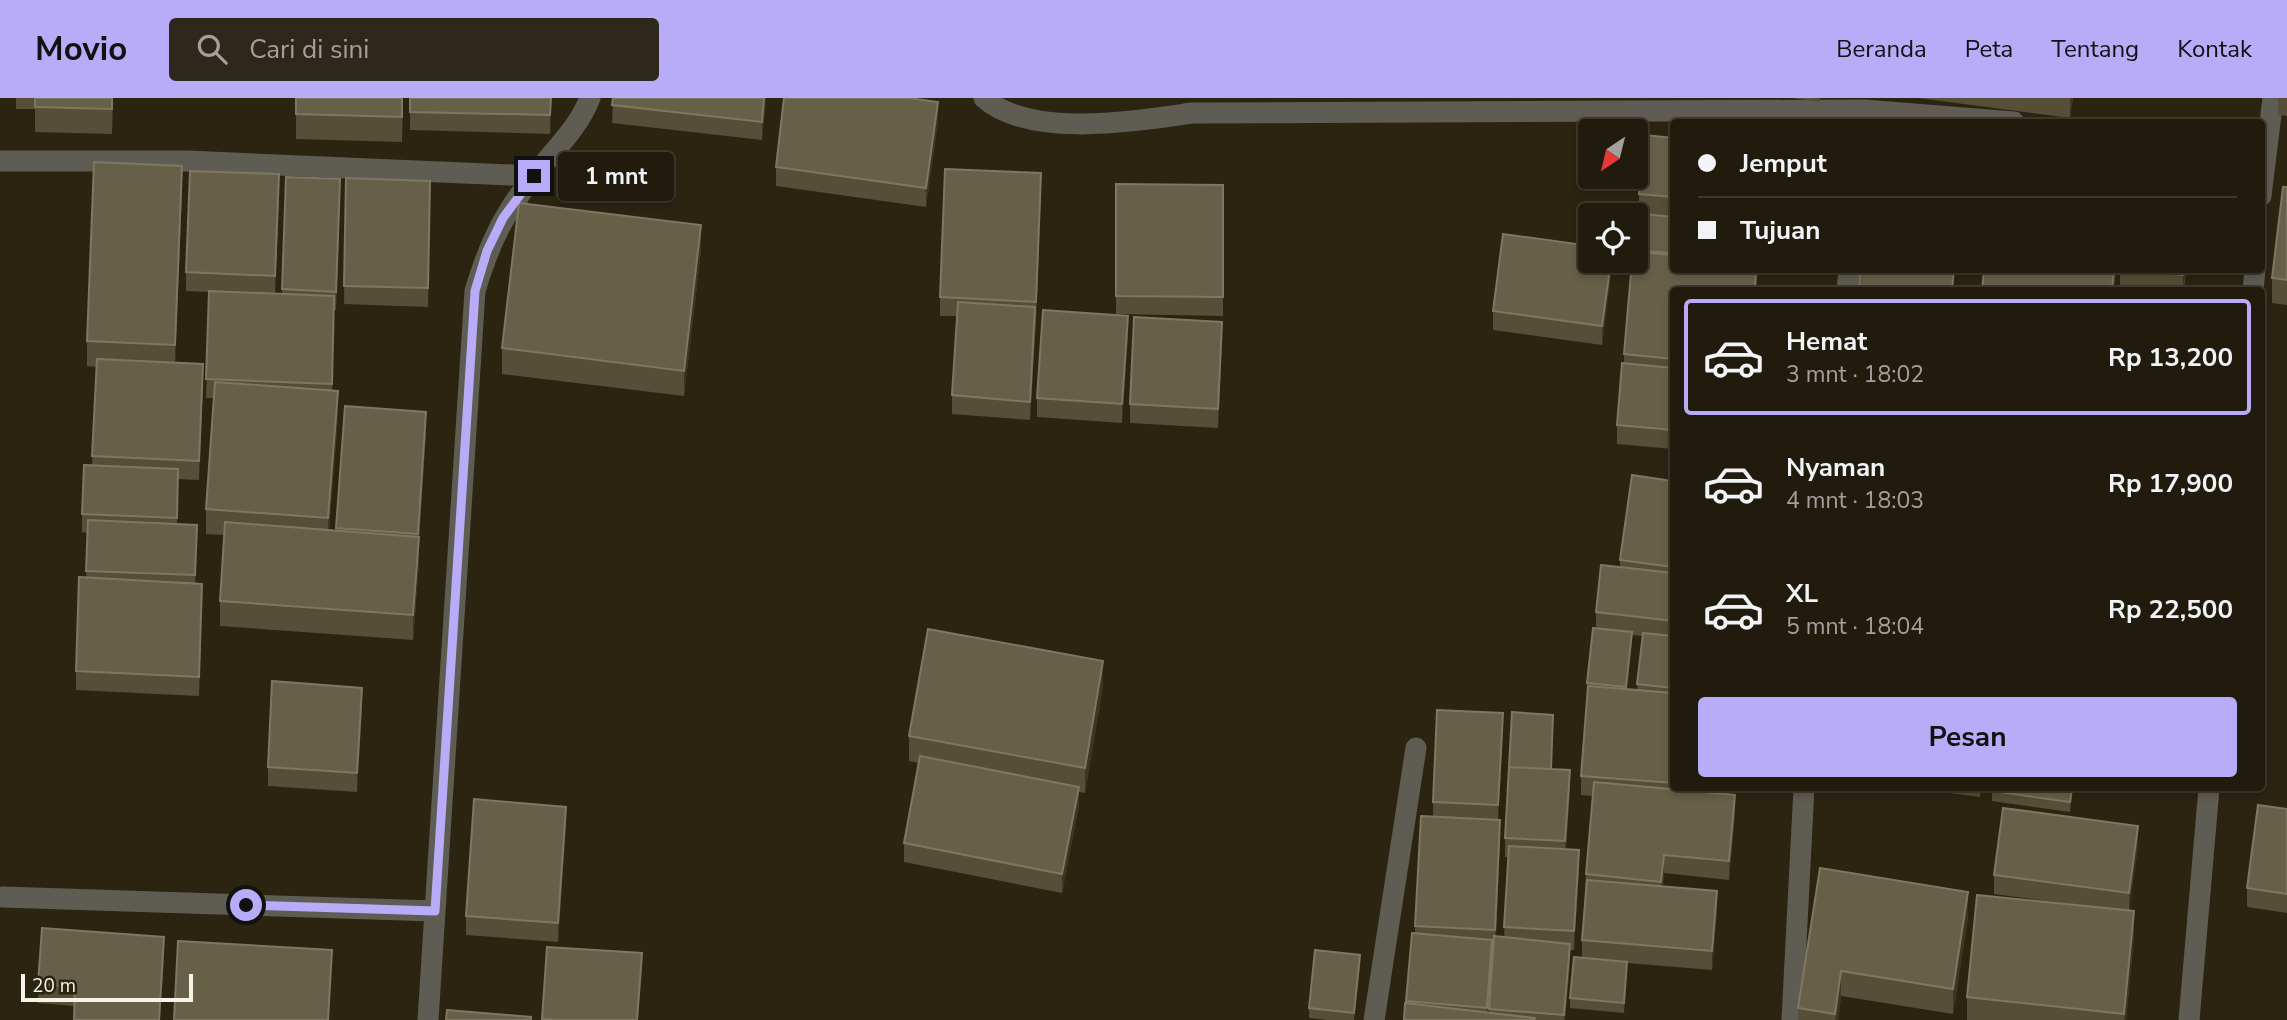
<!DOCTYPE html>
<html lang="id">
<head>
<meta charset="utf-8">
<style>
	body { margin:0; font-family:"Nunito Sans",sans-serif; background:#2d281b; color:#f1f3f6; height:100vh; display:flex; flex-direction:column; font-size:26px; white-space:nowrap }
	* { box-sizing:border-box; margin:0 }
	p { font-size:23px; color:#a2a19d }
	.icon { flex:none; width:38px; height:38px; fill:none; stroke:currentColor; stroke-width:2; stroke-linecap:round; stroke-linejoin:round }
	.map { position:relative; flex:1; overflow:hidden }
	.drawer { position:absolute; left:1670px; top:189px; width:595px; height:504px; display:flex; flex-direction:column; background:#201b0d; border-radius:7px; box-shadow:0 4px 10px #0003,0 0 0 2px #3d392e }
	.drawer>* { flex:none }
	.banner { position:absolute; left:1670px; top:21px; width:595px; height:154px; border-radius:7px; box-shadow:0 4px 10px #0003,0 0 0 2px #3d392e; display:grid; align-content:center; height:154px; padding:0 28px; background:#201b0d }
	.needle { width:46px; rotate:215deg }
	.tools { position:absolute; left:1578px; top:21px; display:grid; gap:14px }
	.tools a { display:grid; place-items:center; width:70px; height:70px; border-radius:7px; background:#201b0d; box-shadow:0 4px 10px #0003,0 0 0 2px #3d392e; font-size:35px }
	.scale { position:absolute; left:21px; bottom:18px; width:172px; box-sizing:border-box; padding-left:7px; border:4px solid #f6f3e7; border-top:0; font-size:19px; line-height:24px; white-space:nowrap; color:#f6f3e7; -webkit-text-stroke:5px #2a2411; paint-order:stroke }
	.end { position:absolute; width:32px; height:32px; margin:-16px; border:9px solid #b8abf7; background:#111; box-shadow:0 0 0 4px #111 }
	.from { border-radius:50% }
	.bubble { position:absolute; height:49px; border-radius:7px; background:#201b0d; box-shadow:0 4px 10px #0003,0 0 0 2px #3d392e; font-size:23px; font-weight:700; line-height:49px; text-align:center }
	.banner b { display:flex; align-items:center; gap:24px; height:66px; font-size:26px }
	.banner b+b { border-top:2px solid #3d392e }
	.banner i { width:18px; height:18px; background:#f1f3f6 }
	ul { padding:12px 0 0; list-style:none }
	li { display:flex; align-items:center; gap:21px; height:116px; margin:0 14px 10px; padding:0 14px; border:4px solid transparent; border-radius:7px }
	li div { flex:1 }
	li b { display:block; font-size:26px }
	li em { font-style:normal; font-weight:700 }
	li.active { border-color:#b8abf7 }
	li>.icon { width:63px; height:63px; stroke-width:1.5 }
	.action { display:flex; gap:14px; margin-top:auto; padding:14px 28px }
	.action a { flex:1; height:80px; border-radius:7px; background:#b8abf7; color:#111; font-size:28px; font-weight:700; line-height:80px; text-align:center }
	header { display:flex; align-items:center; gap:42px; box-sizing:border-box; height:98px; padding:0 35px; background:#b8abf7; color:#111 }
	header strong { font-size:33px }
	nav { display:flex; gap:38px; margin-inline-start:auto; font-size:24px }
	.search { width:490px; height:63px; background:#2d281b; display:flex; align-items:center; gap:18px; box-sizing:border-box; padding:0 24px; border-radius:7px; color:#a2a19d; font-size:26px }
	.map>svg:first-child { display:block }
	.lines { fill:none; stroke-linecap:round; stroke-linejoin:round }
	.street { stroke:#5f5c53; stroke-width:21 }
	.wall { fill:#564e36; fill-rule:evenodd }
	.shaded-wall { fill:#3d361f }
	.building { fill:#676049; stroke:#7e7762; stroke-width:2 }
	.route { stroke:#b8abf7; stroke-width:9 }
</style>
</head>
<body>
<header>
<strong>Movio</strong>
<div class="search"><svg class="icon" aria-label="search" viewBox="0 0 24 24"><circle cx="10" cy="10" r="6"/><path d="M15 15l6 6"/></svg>Cari di sini</div>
<nav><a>Beranda</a><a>Peta</a><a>Tentang</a><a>Kontak</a></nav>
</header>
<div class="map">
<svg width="2287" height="922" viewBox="0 0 2287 922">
	<rect width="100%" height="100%" fill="#2a2411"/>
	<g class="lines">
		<path class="street" d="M984,0c47,41 151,23 208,15l672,-3 150,12
			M0,63h187l347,15
			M2261,98l12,-98
			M1847,192l2,-20
			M2253,192l2,-20
			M3,799l432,14
			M428,922l47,-729c14,-47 28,-76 58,-114 20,-26 45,-48 57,-79
			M1374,922l42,-272
			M1792,922l12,-232
			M2189,922l20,-232"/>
	</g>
	<path class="wall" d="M16,0h97l-1,36 -77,-2v-23h-19z
		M403,0l-1,44 -106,-3v-25z
		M410,0h141l-1,36 -140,-4z
		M613,0h153l-4,42 -150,-17z
		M1792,0h28l-1,4z
		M1918,0h155l-3,20z
		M2278,0h9v18l-9,-1z
		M938,23l-12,86 -150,-21v-19z
		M1673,40v78l-34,-3v-19z
		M286,79l54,21 -4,112h-2l-2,81 6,25 -9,114 7,1 9,-125 81,25 -7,109v22l-6,78 -193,-14v-25l4,-66 -18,-1v-25l8,-111h-8l3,-106 -23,-1v-19l93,-79 -4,101h7z
		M346,80l84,3 -2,126 -84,-3z
		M1116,86l107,1v131l-107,-2z
		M2287,89v118l-15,-2v-25z
		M182,93l-7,172 28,20 -4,97 -21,-1 -1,45 20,20 -2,40 7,19 -3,93 -123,-6v-19l10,-93 2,-45 -6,-1v-18l10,-48 4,-99 -9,-1v-25z
		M1041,94l-5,129 -6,99 -78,-6v-19l5,-79h-17v-19z
		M1645,116l28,3v53h84l-1,20h-83v159l-56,-5v-19l7,-62v-9l18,-101z
		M701,152l-17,146 -182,-22v-26z
		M1612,163l-10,84 -109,-15v-19z
		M2120,172h66l-2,20h-33l-31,-3z
		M1128,237l-6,88 -85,-6v-19z
		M1222,243l-4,87 -88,-5v-19z
		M1673,360v330h56l-1,6 7,20 -6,66 -65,-7 -1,13 54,24 -5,60 -85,-7 -3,50 -54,-5v-10l12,-40v-18l4,-66 7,-78 -12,-1v-19l7,-83 -1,-10 9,-55v-16l24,-45v-7l51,-79zM1632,537l11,1 -6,54h-10z
		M1103,588l-18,107 -6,-1v13l-17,88 -158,-31v-19l15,-80 -10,-2v-25z
		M362,608l-5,86 -89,-6v-19z
		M1553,627l-2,44 19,20 -4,61 13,19 -5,81h-4v12l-5,58h-161l8,-87h3v-7l18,-110v-14l70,-70 -5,88 2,19 -4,98h8l4,-80h-3v-19zM1492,851h1l-4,64h-1z
		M1911,690h70l-1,9z
		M2073,690l-3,24 -78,-11v-10z
		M2287,711v104l-40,-6v-19z
		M566,727l-8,117 -92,-7v-19z
		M2138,747l-9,66 5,25 -8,84h-159v-23l119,-91 -92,-12v-19z
		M1820,770l148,49 -15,97 -112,-18 -3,24h-40v-12z
		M164,857l-4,65h-86v-14l-36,-3v-19z
		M1360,867l-6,55h-26l-19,-2v-10z"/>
	<path class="shaded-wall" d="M764,0h2l-4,42v-18z
		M2070,0h3l-3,20z
		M938,4v19l-12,86v-19z
		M182,68v25l-7,179v-25z
		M1041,75v19l-5,129v-19z
		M279,76v19l-4,102v-19z
		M701,127v25l-17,146v-25z
		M1611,163h1v7l-10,77v-19z
		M2114,172h3l-3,20h-2z
		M2184,172h2l-3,20v-15z
		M1035,209v19l-5,94v-18z
		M1128,218v19l-6,88v-19z
		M1222,224v19l-4,87v-19z
		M203,266v19l-4,97v-19z
		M338,293v25l-10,128v-26z
		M426,314v19l-7,109v22l-6,78v-25l5,-67z
		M197,427v19l-2,50v-19z
		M202,486v19l-3,93v-19z
		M1632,534v10l-6,55v-10z
		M1103,563v25l-18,107v-25z
		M362,590v18l-5,86v-19z
		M1503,615v19l-5,92v-19z
		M1570,672v19l-5,71v-19z
		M1079,689v18l-17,88v-19z
		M2072,690h1l-3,24v-10z
		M1735,697v19l-6,66v-19z
		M566,709v18l-8,117v-19z
		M1500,722v19l-5,110v-19z
		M2138,728v19l-9,67v-19z
		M1579,752v19l-5,81v-19z
		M1664,757v18l-3,27v-18z
		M1717,793v19l-5,60v-19z
		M1968,794v25l-15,97v-25z
		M2134,813v25l-8,84h-2z
		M164,839v18l-4,65h-1z
		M1492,842v18l-5,62v-12z
		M1570,846v18l-5,58h-1z
		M332,852l-3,70h-1z
		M642,855v18l-4,49h-1z
		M1360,857v10l-6,55v-7z
		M1841,873v25l-3,24h-3z"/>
	<path class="building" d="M35,0h77v11l-77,-2z
		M296,0h106v19l-106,-3z
		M410,0h141l-1,17 -140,-3z
		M613,0h151l-2,24 -150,-17z
		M784,0h125l29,4 -12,86 -150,-21z
		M1644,37l29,3v59l-34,-3z
		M94,64l88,4 -7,179 -88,-4z
		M945,71l96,4 -5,129 -96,-5z
		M190,73l89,3 -4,102 -89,-4z
		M286,79l54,2 -4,113 -54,-3z
		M346,80l84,3 -2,107 -84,-2z
		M1116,86l107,1v112l-107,-1z
		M2283,89h4v93l-15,-2z
		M519,105l182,22 -17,146 -182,-23z
		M1645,116l28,3v36l-31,-2z
		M1503,136l88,12v15h20l-9,65 -109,-15z
		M1636,154l37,3v15h83l-1,20h-82v69l-49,-5 8,-93h4z
		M1860,172h94l-2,20h-93z
		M1984,172h130l-2,20h-130z
		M2132,172h52l-1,5z
		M209,193l125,5 -2,88 -126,-5z
		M958,204l77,5 -5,95 -78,-7z
		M1043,212l85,6 -6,88 -85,-6z
		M1134,219l88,5 -4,87 -88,-5z
		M97,261l106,5 -4,97 -107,-5z
		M1622,265l51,5v62l-56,-5z
		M215,284l123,9 -10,127 -122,-9z
		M345,308l81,6 -8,122 -82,-6z
		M1673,360v23h-2z
		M84,367l94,4 -1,49 -95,-4z
		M1632,377l41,6v86l-53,-7z
		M88,422l109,5 -2,50 -109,-4z
		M225,424l194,15 -6,78 -193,-14z
		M1601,467l72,8v48l-77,-9z
		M79,479l123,7 -3,93 -123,-6z
		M1593,530l39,4 -6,55 -39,-4z
		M928,531l175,32 -18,107 -176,-32z
		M1643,535l30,3v52l-36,-4z
		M272,583l90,7 -5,85 -89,-6z
		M1588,588l85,7v90l-92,-7z
		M1437,612l66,3 -5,92 -65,-3z
		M1512,614l41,3 -2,54 -42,-2z
		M920,658l159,31 -17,87 -158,-31z
		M1509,669l61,3 -5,71 -60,-3z
		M1594,684l141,13 -6,66 -65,-6 -3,27 -75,-8z
		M1992,690h80l-2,14 -78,-11z
		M474,701l92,8 -8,116 -92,-7z
		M2258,707l29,4v85l-40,-6z
		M2003,710l135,18 -9,67 -135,-18z
		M1421,718l79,4 -5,110 -80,-4z
		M1509,748l70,4 -5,81 -70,-4z
		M1820,770l148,24 -15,97 -112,-18 -6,43 -37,-6z
		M1587,782l130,11 -5,60 -130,-11z
		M1977,797l157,16 -10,103 -157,-17z
		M42,830l122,9 -5,83h-85l1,-33 -37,-3z
		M1412,835l80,7 -5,68 -81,-7z
		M1494,838l76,8 -6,71 -75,-6z
		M178,843l154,9 -4,70h-154z
		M547,849l95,6 -5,67h-80l-15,-1z
		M1315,852l45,5 -6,58 -45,-5z
		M1574,859l53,5 -3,41 -54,-5z
		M1405,905l130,15 -1,2h-130z
		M447,912l84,7v3h-85z"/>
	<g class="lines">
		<path class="route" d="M246,807l189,6 40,-620 12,-40 16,-33 31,-42"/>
	</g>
</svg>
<div class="tools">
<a><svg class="needle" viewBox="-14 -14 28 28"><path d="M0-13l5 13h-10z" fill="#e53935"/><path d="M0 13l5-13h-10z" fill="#a2a19d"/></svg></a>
<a><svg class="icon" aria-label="locate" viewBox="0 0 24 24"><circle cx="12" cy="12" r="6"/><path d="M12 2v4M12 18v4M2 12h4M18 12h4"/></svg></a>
</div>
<div class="scale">20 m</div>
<i class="end from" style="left:246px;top:807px"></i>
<i class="end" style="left:534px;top:78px"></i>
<div class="bubble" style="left:558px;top:54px;width:116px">1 mnt</div>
<div class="banner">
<b><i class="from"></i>Jemput</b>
<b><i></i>Tujuan</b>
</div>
<section class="drawer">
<ul>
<li class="active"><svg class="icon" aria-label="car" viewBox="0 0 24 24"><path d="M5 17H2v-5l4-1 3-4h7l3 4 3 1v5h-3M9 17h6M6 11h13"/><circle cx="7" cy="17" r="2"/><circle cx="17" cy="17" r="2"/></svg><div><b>Hemat</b><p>3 mnt · 18:02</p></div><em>Rp 13,200</em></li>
<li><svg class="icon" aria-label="car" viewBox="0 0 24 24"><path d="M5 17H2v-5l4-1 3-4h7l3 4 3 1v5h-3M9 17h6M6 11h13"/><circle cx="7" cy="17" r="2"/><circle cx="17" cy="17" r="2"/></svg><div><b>Nyaman</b><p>4 mnt · 18:03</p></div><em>Rp 17,900</em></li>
<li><svg class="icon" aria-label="car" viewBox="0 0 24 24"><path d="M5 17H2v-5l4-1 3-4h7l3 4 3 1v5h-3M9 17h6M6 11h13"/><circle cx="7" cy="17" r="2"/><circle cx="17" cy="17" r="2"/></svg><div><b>XL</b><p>5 mnt · 18:04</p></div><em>Rp 22,500</em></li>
</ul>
<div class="action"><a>Pesan</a></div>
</section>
</div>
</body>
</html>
